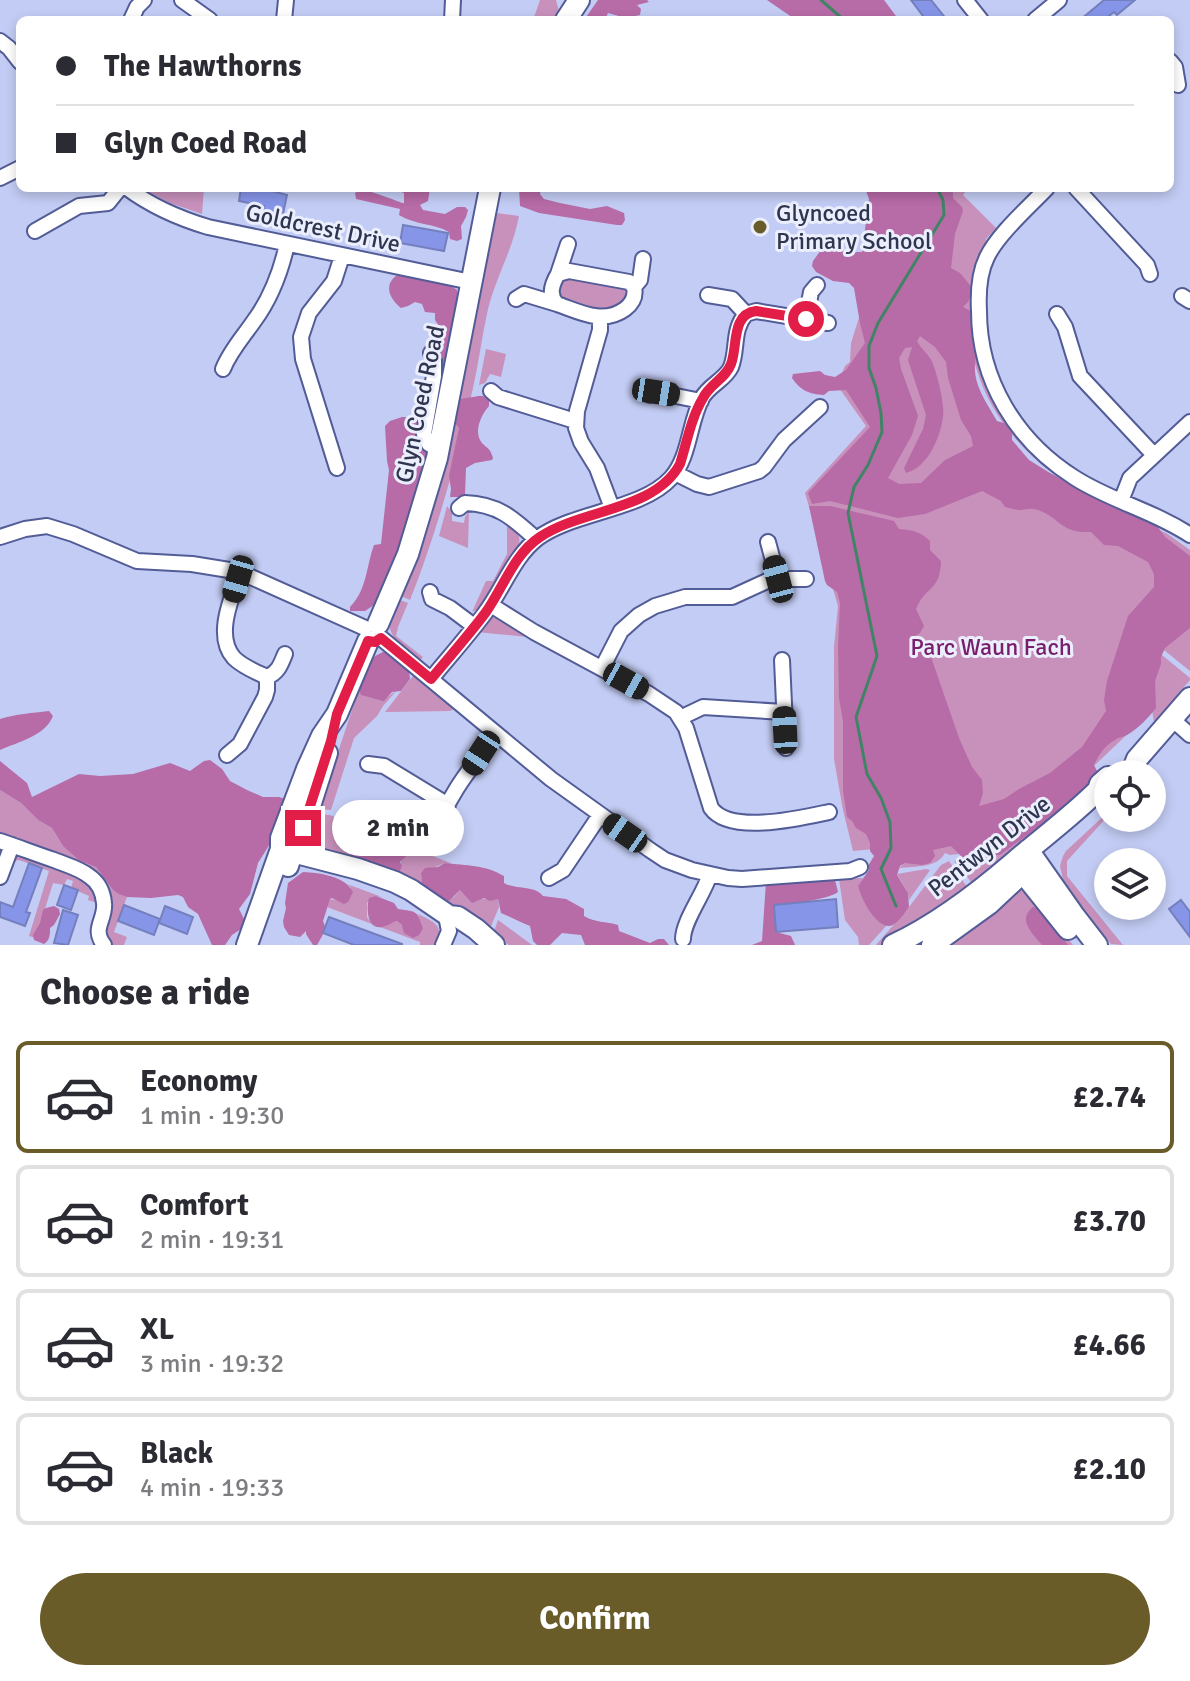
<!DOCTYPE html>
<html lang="en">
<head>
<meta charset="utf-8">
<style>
	body { margin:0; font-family:Signika,sans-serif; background:#f7f7f7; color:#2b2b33; height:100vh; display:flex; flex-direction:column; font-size:30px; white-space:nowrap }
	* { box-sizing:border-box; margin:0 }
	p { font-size:26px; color:#7c7c81 }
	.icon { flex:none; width:44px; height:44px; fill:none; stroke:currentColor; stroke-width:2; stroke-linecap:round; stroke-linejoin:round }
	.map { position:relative; height:945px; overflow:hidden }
	.details { display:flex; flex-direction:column; background:#fff; flex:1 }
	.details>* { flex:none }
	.guide { position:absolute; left:16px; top:16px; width:1158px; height:176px; border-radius:12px; box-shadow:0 4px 12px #0003; display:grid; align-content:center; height:176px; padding:0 40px; background:#fff }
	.tools { position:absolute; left:1094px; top:760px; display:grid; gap:16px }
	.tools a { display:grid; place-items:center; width:72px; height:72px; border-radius:50%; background:#fff; box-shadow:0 4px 12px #0003; font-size:40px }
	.end { position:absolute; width:36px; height:36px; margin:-18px; border:10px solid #e11d48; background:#fff; box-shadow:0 0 0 4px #fff }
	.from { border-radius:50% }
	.bubble { position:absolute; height:56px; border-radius:28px; background:#fff; box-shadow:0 4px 12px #0003; font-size:26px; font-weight:700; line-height:56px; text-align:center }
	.car { position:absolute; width:24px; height:48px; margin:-24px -12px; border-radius:10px; box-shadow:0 0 6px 2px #0007; background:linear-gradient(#222 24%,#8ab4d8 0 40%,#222 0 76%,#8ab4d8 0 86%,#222 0) }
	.guide b { display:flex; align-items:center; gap:28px; height:76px; font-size:30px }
	.guide b+b { border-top:2px solid #e1e1e2 }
	.guide i { width:20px; height:20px; background:#2b2b33 }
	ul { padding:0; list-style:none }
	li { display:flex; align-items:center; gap:24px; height:112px; margin:0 16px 12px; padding:0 24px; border:4px solid #e1e1e2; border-radius:12px }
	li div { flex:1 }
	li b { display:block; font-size:30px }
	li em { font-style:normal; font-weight:700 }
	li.on { border-color:#695c29 }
	li>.icon { width:72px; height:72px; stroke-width:1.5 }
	h2 { padding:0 40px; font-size:36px; line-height:96px }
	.button { display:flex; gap:16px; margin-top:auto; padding:16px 40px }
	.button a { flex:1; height:92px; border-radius:48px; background:#695c29; color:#fff; font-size:32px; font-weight:700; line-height:92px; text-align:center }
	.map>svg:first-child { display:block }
	.green { fill:#c791bb }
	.forest { fill:#b76ba7; fill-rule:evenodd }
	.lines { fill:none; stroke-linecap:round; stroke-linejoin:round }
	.stream { stroke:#408465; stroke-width:3 }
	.building { fill:#8695e8; stroke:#747fbd; stroke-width:2 }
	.street-casing { stroke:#525c96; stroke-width:18 }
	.secondary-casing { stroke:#525c96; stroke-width:24 }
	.street { stroke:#fff; stroke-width:14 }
	.secondary { stroke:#fff; stroke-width:20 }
	.route { stroke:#e11d48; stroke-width:10 }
	.poi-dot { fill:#695c29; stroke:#ebeefc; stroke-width:3 }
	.labels { text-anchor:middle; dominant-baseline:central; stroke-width:6; stroke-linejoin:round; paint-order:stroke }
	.poi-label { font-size:24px; fill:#2f344f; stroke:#ebeefc; text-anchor:start }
	.street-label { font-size:24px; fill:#2f344f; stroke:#ebeefc }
	.park-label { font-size:24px; fill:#791e6b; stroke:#ebeefc }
</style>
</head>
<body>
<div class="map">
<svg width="1190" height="945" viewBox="0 0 1190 945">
	<rect width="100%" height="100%" fill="#c3ccf4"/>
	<path class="green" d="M540,0h16l3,11 -2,9h-24z
		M142,188h62l-2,26 -32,-11z
		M869,188h99l-5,7 33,33 -10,11 -7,117 73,112 -2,3c-28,-21 -54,-52 -67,-84 -8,-20 -13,-41 -20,-62l-1,17 17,49 39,85 148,57 24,17v55l-34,30 -21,92 -58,55 -77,67 -50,6 -5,-2c-8,15 -29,13 -46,15l6,-5 -31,-14 -21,2 -10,-41 -9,-51v-112l4,-41 -33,-113 61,-67 -29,-41 8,-19 5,-4 1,-19 12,-38 8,-103z
		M496,213l23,3c-6,33 -23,61 -31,93 -6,26 -9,53 -15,79 -16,71 -36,144 -63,212l-11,-5 91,-375 5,1z
		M567,277l57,11 3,7 -2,8 -23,10 -39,-12 -5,-8 2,-11z
		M486,349l20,5 -5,23 -11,-3 -5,9 -6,2z
		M447,506l5,6v9l12,2 1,-6 4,-6 -1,37 -29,-12z
		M507,523c9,7 14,11 12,22l-39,66 -2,-2 -6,3 14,-31h7l14,-27z
		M397,599l11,4 -10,24 -2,9 27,21 -4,5c-14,-12 -34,-27 -29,-45 1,-6 5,-13 7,-18z
		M1190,612v59l-31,-25z
		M492,617h6l30,20 -52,-5 11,-13z
		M1157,651l33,27v2l-13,15 3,3 -24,26 -2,-2 -2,-12z
		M416,672l40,36 -6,3 -65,1z
		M359,689l3,6 20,6 15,-11 -14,16 -6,10 -23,22 -23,72 -12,-1z
		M0,790l21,13 17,17 14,8 11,18 33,21 17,23 14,7 -13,35 13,5 -3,8h-20v-40l-16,-5 1,-4 -18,-8 2,-7 -6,-2 -3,6 -11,-2 -17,55 -7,-2 20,-65 -30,-11 -4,1 -7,-3 -8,6z
		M1108,812v4l-41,45v15l56,69 -12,-1 -47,-60 -4,-18 3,-10 3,-5z
		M318,814l12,1 31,13 -5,4 -6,25 -26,-6 -12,-20z
		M1036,829l4,5 -68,49 -18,-22 46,-6z
		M402,844l51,20 -8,-1 -24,10 2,20 -24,-20 5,-26z
		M949,861l18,26 -17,12 2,4 -65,42h-11l33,-38 32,-42z
		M926,869l4,1 -21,30 -1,-7 -11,-19z
		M863,878l-5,9 22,35 7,3 -18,20h-10l-1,-8 -13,-17 -6,-41z
		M347,884l35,13 -6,-1 -9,7v14l5,7 -45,-17 3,-8 6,1 15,-13z
		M460,890l21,9h17l1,8 -10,24 -46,-28 11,-6z
		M1020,890l14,7 39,48h-135l78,-54z
		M418,914c16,8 26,11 20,31h-18v-3l-40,-15 17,-6 5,4 21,3z
		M498,920l34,25h-23l-3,-2v-2l-13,-7z"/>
	<path class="forest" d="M598,0h49l2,2 -12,3 4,4 -1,6 -14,3 -18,-5 -3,7h-21z
		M767,0h117l15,20h-103z
		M391,188h39l-2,13 -8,4 3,5 22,4 12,-7h8l3,3 -2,7 -5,9 1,13 -5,2 -7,-2 -1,-7c-16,-9 -34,-7 -50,-17l1,-6 -44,-10 -1,-6c2,-1 4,-3 6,-4 3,0 37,12 41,14h2v-10z
		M519,188h22l-1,6 4,5 16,4 30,6 17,-3 17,7 1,7 -3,5h-5l-78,-12 -19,-7z
		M865,188h92l-4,4v6l9,9 1,4 -8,23 -4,34 9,5 13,16 -5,13 -5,5 12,6 8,24c-17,36 -5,52 14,84l10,3 5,9v7l17,20 21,13 43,23 62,27 10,14 25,19v72l-25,20 -4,9v7l-6,17 1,27c-8,10 -17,20 -29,27 -4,2 -9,2 -12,5 -10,5 -17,16 -21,25l5,10 -7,8 -46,39 -46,33 -36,4 -13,-13 -18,4 2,6 -5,7 -8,2 -17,-2 -5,3 -3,9 11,18 1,14c-4,5 -12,18 -19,19 -15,1 -29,-28 -32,-40l11,-16 -1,-4 6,-10 -4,-5v-8l-4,-9 -10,-6 -4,-7 -5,-4 -4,-27v-69l-4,-23 -1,-51 2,-44 -3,-11 -10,-7 -2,-4 -16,-75h21l64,15 5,8c13,1 22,3 31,12v9l11,11c-1,31 -15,24 -25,48l8,17 -4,7 -7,4 17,17 29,84 13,29 10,13 1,13 -4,13 25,-7 15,-10 31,-16 32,-26 24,-36 -2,-11 3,-19 21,-65 26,-29v-13l-6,-12 -30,-16 -14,-1 -13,-13c-32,1 -30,-14 -53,-22 -8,-3 -13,0 -20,0 -1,0 -12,-3 -13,-3l-4,-6 -19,-10 -57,23 -27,4 -68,-17 -18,3 -4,-11 62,-66 -24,-37 -17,1 -5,4c-15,-1 -23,-4 -32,-17l1,-4 27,-3 5,4 10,2 11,-7 19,-27 -5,-20 -6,-35 -5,-5 -16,-2 -17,-9 -4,-6 1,-5 8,-11 18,-1 13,3h10l7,-53zM920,336l15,11 11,15 2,16 13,42 10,16 2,10 -28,14 -24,23 -22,1 -11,-6 24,-43 6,-19 -17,-47 -2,-11 6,-10 7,-1 -4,13 18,55 -3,14 -19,39 2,5c22,-6 34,-35 37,-56 2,-11 -5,-39 -9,-50 -3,-12 -12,-16 -17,-26z
		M405,271l41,11 11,8 1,12 -12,74 -6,1c-4,-21 -6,-30 -1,-51l-4,-6v-7l-10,-1 -3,-8 -7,-2 -7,4 -7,2c-16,-13 -17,-29 4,-37z
		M478,396h5l6,4v6c-8,9 -16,26 -7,37 7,7 8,5 11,15l-1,2 -17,3 -9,5 -1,27 -4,2h-11l1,-8 -2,-13 10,-48 -8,-10 1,-17c8,-3 17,-3 26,-5z
		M402,417c22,-1 26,22 34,39l-10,32 -49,115 -12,8h-15v-4c17,-17 16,-40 24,-62l7,-1 8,-74 -2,-9 -2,-35 5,-5z
		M383,652h7l12,8 3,8 4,3 1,8 -9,12 -9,1 -8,9h-2l-21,-6c-7,-19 5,-36 22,-43z
		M49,711l4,5c-8,20 -35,26 -53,34v-31c16,-5 32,-6 49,-8z
		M210,760l12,9 8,12 17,9 16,7h16l9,3 -10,31 -20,32 -8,31 -11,15 8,16 -15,10 -7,10h-13l-14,-31 -10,-7 -5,-10 -5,-2 -27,3 -24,-1 -8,-3 -6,-4 -17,-23 -17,-7 -16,-14 -11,-18 -14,-8 -17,-17 -21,-13v-29l27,22 5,14 47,-23 21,2 33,-2 37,-11 20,8 14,-10z
		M369,826l30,12 5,9 4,3 -1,5 -7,7 2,4 -3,7 -49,-16c2,-15 2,-27 19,-31z
		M445,863c22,3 38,1 59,13v7c12,7 30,2 39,13l23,3 18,10v7c11,7 22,5 34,9l1,6 31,12 8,-4h6l5,6h-84l-4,-10 -19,-2 -12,12h-13l-4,-4 -3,-15c-11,-4 -19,-9 -29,-13l-3,-14 -8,2 -6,-3 -12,5 -12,-13 -10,10 -7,3 -20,-10 -2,-20 4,-5 13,-1z
		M303,872c17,1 42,4 50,20l-5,10 -4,2 -12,-6 -2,1 -7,22 3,8 -9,16h-4l-7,-11v-3l-6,6 -11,-2 -5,-8 -1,-6 3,-13 -1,-5 3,-20z
		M834,876l4,16c-10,8 -49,12 -64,13l2,27 15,4 4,9h-43l10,-4 4,-59z
		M376,896l18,7 4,6c19,3 19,1 25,19l-4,7 -6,3 -9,-5 -2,-8 -5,-4c-4,1 -8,4 -12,5 -18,7 -19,-17 -16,-28z
		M54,906l5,3 1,5 -6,11 -4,3c0,7 0,12 -6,16l-10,-4 -1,-5 7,-12 3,-13 3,-2z
		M1033,907l7,2 28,36h-26c-10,-12 -25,-25 -9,-38z"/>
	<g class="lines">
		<path class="stream" d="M821,0l23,20
			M896,906l-15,-37 10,-21 -1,-26 -9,-24 -14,-24 -11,-57 21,-61 -29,-143 6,-26 14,-22 14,-33 -1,-19 -5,-25 -7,-20v-22l9,-23 66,-108 -1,-15 -6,-12"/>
	</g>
	<path class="building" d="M911,0h20l16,20h-21z
		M1104,0h31l-18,15 -3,-3 -10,8h-24z
		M241,188h20l26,7 -4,19 -20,-4 1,-4 -25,-5z
		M403,225l45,8 -4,18 -44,-8z
		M29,863l13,5 -16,44 4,1 -5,13 -25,-9v-15l13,5z
		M64,885l14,5 -7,20 -14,-5z
		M836,899l2,28 -62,5 -2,-27z
		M1181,900l9,12v25l-21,-28z
		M124,905l36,14 -6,16 -36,-14z
		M165,906l28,11 -6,17 -28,-11z
		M63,910l15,5 -10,30 -14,-2z
		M329,917l73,27v1h-48l-31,-12z"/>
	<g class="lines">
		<defs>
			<path id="street" d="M182,0l28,20
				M965,0l16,20
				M131,20l6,-13 7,-7
				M284,20l2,-20
				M452,20l1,-20
				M1035,20l24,-20
				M0,41l9,7 11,14
				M1170,61l5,6 3,18
				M0,178l20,-10
				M127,188c24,18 51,30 81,39l263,55
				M1047,188c-18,19 -49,46 -60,69 -8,16 -9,36 -8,54 0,69 37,130 96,167 36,23 79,33 115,57
				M1076,188l71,77 3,9
				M35,231l44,-25 29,-3 12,-15
				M569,271l60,11 5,5c2,9 -1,16 -9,22 -22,16 -45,3 -68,-5 -9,-9 -5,-20 1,-30z
				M558,274l10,-30
				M634,287l6,-7 3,-21
				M708,295l24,4 14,15
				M1182,296l8,5
				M516,299l8,-5 33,10
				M1057,314l8,13 15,49 74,79
				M600,318v12l-23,81 -1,17 5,14 16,26 15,40
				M806,319l5,-27 6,-7
				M431,353l3,8v15l-10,58 5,10 10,6
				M223,369c7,-18 20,-32 31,-48 17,-23 27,-50 33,-77
				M491,391l7,6 77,24
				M650,395l6,-3 45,9
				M337,468l-34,-109 -2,-22 8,-24 25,-32 8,-25
				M675,473l22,11 12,3 50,-16 5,-4 20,-27 36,-33
				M1121,501l9,-23 60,-56
				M459,508l6,-5c33,1 48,15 71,36
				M0,537l25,-8 22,-3 26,8 64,27 55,3 37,6 22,7 114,51
				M768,542l10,37
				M240,573c-8,24 -26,63 -6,85 9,9 22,14 33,19
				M430,592l2,7 18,9 24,18
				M491,605l43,27 115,62 27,18 10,16 25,80c19,27 90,10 118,4
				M381,638l170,141 99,71 15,10 27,10 36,8 14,1 108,-8 10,-4
				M782,660l4,88
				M602,668l19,-37 18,-16 16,-9 30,-9h47l35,-16 11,-2h28
				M431,679c18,-22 37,-43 54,-66 18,-24 29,-57 53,-75 35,-26 104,-28 133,-60 19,-21 18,-56 31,-80 7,-13 23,-18 29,-31 7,-17 1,-38 15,-53l10,-3 72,12
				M680,718l23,-11 81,5
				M1172,719l18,16
				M227,755l13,-11 25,-47 2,-7v-13c11,-4 14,-13 18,-23
				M368,764l16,2 64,39
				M435,837c9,-38 38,-72 61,-102
				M0,841c18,6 36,13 54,19 12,5 25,8 35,16 9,6 14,16 15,27 2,17 -13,25 0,42
				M0,877l12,-32
				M549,878l14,-8 37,-55
				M683,939c0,-18 21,-45 27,-65
				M443,945l6,-14 -2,-10 2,-5"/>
			<path id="secondary" d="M566,20l13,-20
				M378,624l30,-70 29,-96 53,-270
				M1131,774l6,-15 53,-61
				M281,849l77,20 37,13 16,8 38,26 9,1 18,12 18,16
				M1028,850l45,64 24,31
				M1016,864l52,65
				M288,866l10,-34 5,-4 24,-75
				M247,945l34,-96v-11l26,-69 15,-33 15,-22 31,-73
				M893,945c43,-20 85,-52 121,-83 28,-24 58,-46 84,-72l2,-6 8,-7
				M932,945l57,-41 30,-28"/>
		</defs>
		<use href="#street" class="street-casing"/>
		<use href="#secondary" class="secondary-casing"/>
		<use href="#street" class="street"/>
		<use href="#secondary" class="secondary"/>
	</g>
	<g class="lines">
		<path class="route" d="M303,828l28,-87 6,-27 31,-73 7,1 6,-4 50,41c18,-22 38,-44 55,-67 17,-24 28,-58 54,-75 41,-28 115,-26 140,-73 7,-22 11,-46 23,-66 7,-14 23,-20 28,-34 7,-18 0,-50 25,-53l50,8"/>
	</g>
	<circle class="poi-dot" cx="760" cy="227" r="8"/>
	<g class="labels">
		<g class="poi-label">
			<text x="776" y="213">Glyncoed<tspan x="776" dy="28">Primary School</tspan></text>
		</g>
		<g class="street-label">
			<text transform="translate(323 228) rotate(12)">Goldcrest Drive</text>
			<text transform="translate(420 404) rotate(-78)">Glyn Coed Road</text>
			<text transform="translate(989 846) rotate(-38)">Pentwyn Drive</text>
		</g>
		<g class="park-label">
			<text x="991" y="647">Parc Waun Fach</text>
		</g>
	</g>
</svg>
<div class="tools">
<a><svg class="icon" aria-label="locate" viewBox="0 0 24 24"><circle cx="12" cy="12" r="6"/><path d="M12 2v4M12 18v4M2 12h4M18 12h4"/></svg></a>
<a><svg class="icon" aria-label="layers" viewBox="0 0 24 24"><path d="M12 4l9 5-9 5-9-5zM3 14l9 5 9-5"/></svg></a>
</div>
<i class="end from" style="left:806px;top:319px"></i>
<i class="end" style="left:303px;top:828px"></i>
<div class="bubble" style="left:332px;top:800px;width:132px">2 min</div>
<i class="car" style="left:656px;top:392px;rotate:99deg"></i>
<i class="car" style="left:238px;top:579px;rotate:196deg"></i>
<i class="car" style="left:778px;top:579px;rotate:345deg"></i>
<i class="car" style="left:626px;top:681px;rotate:119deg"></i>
<i class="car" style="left:785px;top:730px;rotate:357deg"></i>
<i class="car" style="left:481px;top:753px;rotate:213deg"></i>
<i class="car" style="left:625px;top:833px;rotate:305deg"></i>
<div class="guide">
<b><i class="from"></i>The Hawthorns</b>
<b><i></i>Glyn Coed Road</b>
</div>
</div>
<section class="details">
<h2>Choose a ride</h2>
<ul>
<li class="on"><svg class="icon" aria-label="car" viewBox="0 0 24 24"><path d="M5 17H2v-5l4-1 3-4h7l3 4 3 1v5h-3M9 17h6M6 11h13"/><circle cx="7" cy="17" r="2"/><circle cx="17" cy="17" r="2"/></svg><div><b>Economy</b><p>1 min · 19:30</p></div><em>£2.74</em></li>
<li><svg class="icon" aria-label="car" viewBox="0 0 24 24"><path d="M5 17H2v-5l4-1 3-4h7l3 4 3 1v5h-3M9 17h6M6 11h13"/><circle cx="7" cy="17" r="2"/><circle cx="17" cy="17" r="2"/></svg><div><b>Comfort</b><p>2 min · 19:31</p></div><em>£3.70</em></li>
<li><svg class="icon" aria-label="car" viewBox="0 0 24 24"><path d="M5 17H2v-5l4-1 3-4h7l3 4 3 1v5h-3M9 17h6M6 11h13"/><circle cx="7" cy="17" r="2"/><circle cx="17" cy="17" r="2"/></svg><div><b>XL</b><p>3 min · 19:32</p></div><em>£4.66</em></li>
<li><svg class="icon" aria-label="car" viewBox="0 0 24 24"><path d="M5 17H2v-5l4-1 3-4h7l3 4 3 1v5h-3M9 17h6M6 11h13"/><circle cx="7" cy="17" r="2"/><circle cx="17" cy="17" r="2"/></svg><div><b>Black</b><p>4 min · 19:33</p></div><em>£2.10</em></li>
</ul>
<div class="button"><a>Confirm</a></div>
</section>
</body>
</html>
